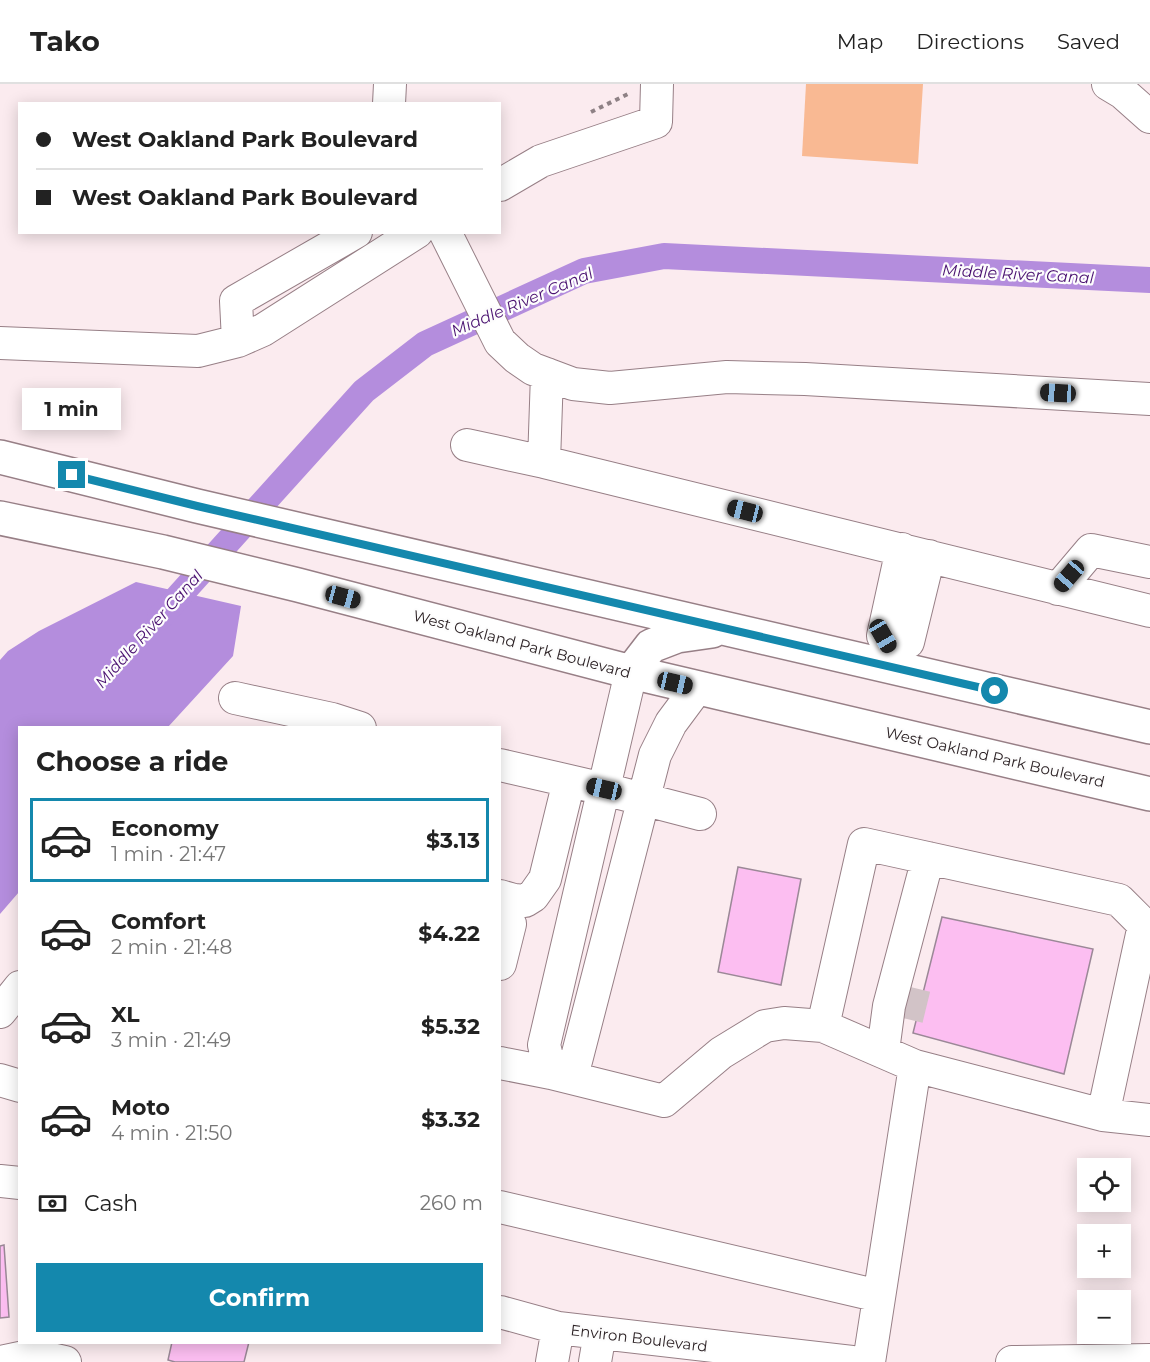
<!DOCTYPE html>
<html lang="en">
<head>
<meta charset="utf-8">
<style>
	body { margin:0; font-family:Montserrat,sans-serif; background:#f2f2f2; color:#222; height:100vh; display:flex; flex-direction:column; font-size:22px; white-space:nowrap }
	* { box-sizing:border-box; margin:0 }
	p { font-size:20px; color:#767676 }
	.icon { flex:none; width:33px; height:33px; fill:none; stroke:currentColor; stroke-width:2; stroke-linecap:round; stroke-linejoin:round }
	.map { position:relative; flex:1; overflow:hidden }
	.panel { position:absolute; left:18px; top:642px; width:483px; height:618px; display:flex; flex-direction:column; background:#fff; border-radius:0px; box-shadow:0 3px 15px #0003 }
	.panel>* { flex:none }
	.banner { position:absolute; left:18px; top:18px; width:483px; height:132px; border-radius:0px; box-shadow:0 3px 15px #0003; display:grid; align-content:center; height:132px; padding:0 18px; background:#fff }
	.tools { position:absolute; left:1077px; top:1074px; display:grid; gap:12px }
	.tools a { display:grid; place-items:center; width:54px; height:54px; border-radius:0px; background:#fff; box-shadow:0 3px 15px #0003; font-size:30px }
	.end { position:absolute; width:27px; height:27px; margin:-14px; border:8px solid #1488ad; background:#fff; box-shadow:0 0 0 3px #fff }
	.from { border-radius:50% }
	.bubble { position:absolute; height:42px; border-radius:0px; background:#fff; box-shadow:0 3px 15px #0003; font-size:20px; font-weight:700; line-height:42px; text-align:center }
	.car { position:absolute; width:18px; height:36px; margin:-18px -9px; border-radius:8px; box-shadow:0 0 4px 2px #0007; background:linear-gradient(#222 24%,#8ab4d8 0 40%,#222 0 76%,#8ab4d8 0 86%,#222 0) }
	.banner b { display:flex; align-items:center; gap:21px; height:57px; font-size:22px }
	.banner b+b { border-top:2px solid #e0e0e0 }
	.banner i { width:15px; height:15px; background:#222 }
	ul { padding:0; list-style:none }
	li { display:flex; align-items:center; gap:18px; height:84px; margin:0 12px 9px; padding:0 6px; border:3px solid transparent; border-radius:0px }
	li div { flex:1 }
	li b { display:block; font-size:22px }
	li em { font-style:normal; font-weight:700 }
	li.current { border-color:#1488ad }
	li>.icon { width:54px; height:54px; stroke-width:1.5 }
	h2 { padding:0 18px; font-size:27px; line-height:72px }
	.pay { display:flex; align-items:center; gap:15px; height:66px; padding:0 18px; font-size:22px }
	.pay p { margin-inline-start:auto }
	.action { display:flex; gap:12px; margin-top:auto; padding:12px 18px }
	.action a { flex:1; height:69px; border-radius:0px; background:#1488ad; color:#fff; font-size:24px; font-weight:700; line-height:69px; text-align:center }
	header { display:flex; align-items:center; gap:36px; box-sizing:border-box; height:84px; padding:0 30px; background:#fff; border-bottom:2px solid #e0e0e0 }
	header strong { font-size:28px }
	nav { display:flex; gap:33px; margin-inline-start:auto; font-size:21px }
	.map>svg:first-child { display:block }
	.green { fill:#f9b993 }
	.water { fill:#b48ddd }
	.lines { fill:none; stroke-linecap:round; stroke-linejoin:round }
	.canal { stroke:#b48ddd; stroke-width:26 }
	.building { fill:#fcbef1; stroke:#9b8897; stroke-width:1.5 }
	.minor-tunnel { stroke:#d2c3c7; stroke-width:32; stroke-dasharray:32 16; stroke-linecap:butt }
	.minor-casing { stroke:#977f86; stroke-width:34 }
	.major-casing { stroke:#977f86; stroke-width:36 }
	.path { stroke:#8e8185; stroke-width:4; stroke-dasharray:4.5 4.5; stroke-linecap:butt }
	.minor { stroke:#fff; stroke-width:32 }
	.major { stroke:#fff; stroke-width:33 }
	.route { stroke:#1488ad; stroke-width:8 }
	.labels { text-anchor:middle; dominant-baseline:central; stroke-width:4.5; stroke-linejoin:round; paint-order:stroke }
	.street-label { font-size:15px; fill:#2d2326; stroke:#fdfdfd }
	.water-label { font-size:16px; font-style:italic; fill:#491170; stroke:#fdfdfd }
</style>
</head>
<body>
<header>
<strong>Tako</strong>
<nav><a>Map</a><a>Directions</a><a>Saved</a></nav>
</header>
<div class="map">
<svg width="1150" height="1278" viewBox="0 0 1150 1278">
	<rect width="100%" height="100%" fill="#fbebef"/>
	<path class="green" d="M806,0h117l-5,80 -116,-8z"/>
	<path class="water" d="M136,498l105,24 -8,50 -65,71 -148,1 -1,164 -19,22v-254l8,-9 31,-20z"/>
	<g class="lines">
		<path class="canal" d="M160,533l204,-226 61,-47 159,-73 80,-15 486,24"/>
	</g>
	<path class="building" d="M738,783l63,12 -20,106 -63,-13z
		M942,833l151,32 -29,125 -151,-41z
		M4,1161l5,72 -9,1v-72z
		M172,1258l12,1 65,-1 -5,20h-69l-7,-2z"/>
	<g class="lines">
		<path class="minor-tunnel" d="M907,935l8,-33"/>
		<defs>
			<path id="minor" d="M1108,0l15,9 27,24
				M389,20l1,-20
				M500,101l41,-24 115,-39 1,-38
				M445,148l55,110 17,16 16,11 40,15 37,4 117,-11 78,2 345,20
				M238,257l-2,-40 120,-69
				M0,259l198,8 40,-10 25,-11 154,-98
				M547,290l-3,88 606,149
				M467,361l77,17
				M1058,505l33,-39 59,12
				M890,565l18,-7 21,-86
				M886,581l4,-16 -7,-13 19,-87
				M235,614l97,21
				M330,644l2,-9 28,9
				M500,681l104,24 96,25
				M500,812l14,4 11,1 8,-5 12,-17 24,-98
				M500,837l10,3 -10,40
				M0,928l20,-25
				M883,967l6,-45 39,-148
				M500,979l51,10 113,28 57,-48 44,-27 19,-3 39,3
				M915,982l-92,-40 41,-182 255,56 25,25 -41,190
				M551,989l25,-12 79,-306 16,-32 26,-35
				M551,989l-7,-28 87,-373
				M0,996l20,6
				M0,1097l20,2
				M500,1123l379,89
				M500,1228l58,16 294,34
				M0,1278l34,-7 31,7
				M552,1278l6,-34
				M595,1278l5,-29
				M869,1278l46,-296 188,49 47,5
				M1012,1278l138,-2"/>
			<path id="major" d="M0,373l197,49 953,221
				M0,434l163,34 135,33 333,87 519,122
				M631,588l20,-26 26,-10 35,-5"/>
		</defs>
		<use href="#minor" class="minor-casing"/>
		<use href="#major" class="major-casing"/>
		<path class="path" d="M591,28l39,-19"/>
		<use href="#minor" class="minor"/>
		<use href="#major" class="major"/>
	</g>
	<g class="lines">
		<path class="route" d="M72,391l125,31 798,185"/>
	</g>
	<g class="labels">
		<g class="street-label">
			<text transform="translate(522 560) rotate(15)">West Oakland Park Boulevard</text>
			<text transform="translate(995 673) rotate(13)">West Oakland Park Boulevard</text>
			<text transform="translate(639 1254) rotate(7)">Environ Boulevard</text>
		</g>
		<g class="water-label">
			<text transform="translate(1018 190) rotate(3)">Middle River Canal</text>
			<text transform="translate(522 218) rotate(-23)">Middle River Canal</text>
			<text transform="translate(149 545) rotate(-48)">Middle River Canal</text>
		</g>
	</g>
</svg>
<div class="tools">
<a><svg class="icon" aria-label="locate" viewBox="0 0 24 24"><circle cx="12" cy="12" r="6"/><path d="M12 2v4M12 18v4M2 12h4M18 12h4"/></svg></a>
<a>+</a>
<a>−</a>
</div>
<i class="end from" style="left:995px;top:607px"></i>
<i class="end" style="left:72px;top:391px"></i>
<div class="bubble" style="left:22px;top:304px;width:99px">1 min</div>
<i class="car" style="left:1058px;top:309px;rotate:273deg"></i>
<i class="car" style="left:745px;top:427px;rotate:284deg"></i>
<i class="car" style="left:1069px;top:492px;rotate:221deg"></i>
<i class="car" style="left:343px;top:513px;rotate:105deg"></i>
<i class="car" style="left:883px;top:552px;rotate:150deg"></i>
<i class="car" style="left:675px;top:599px;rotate:103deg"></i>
<i class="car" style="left:604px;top:705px;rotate:283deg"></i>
<div class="banner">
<b><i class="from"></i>West Oakland Park Boulevard</b>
<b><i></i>West Oakland Park Boulevard</b>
</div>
<section class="panel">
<h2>Choose a ride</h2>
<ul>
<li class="current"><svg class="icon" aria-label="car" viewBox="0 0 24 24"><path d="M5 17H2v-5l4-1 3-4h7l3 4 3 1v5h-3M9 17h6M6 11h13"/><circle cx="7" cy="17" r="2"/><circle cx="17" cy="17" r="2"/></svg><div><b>Economy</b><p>1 min · 21:47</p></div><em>$3.13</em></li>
<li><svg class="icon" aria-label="car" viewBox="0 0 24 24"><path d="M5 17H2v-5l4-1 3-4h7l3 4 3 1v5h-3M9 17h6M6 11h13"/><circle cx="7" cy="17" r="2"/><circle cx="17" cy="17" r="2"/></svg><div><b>Comfort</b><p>2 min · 21:48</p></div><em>$4.22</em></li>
<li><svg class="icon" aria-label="car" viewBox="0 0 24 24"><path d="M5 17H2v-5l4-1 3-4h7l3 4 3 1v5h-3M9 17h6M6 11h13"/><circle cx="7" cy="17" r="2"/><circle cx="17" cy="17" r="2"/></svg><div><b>XL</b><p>3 min · 21:49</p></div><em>$5.32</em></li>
<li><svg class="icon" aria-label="car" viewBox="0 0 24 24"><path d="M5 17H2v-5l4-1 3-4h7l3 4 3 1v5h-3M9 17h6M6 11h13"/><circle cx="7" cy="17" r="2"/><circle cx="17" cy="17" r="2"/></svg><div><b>Moto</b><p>4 min · 21:50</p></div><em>$3.32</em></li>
</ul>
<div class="pay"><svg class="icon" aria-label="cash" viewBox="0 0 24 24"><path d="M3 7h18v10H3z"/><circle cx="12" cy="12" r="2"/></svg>Cash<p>260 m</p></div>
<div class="action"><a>Confirm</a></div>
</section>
</div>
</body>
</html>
